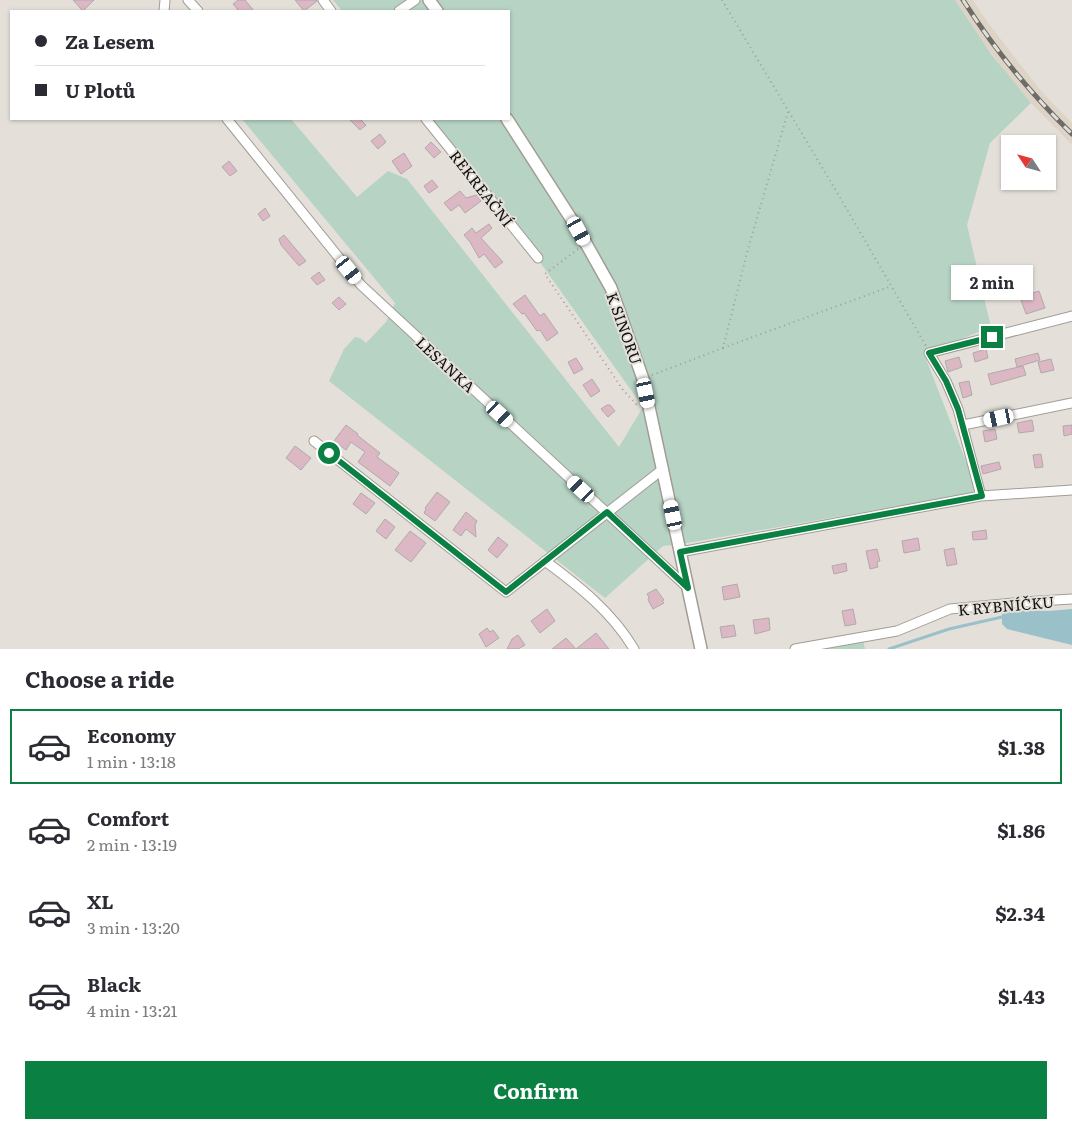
<!DOCTYPE html>
<html lang="en">
<head>
<meta charset="utf-8">
<style>
	body { margin:0; font-family:Literata,serif; background:#f7f7f7; color:#2b2b33; height:100vh; display:flex; flex-direction:column; font-size:19px; white-space:nowrap }
	* { box-sizing:border-box; margin:0 }
	p { font-size:16px; color:#7c7c81 }
	.icon { flex:none; width:28px; height:28px; fill:none; stroke:currentColor; stroke-width:2; stroke-linecap:round; stroke-linejoin:round }
	.map { position:relative; height:649px; overflow:hidden }
	.panel { display:flex; flex-direction:column; background:#fff; flex:1 }
	.panel>* { flex:none }
	.top-card { position:absolute; left:10px; top:10px; width:500px; height:110px; border-radius:0px; box-shadow:0 1px 4px #0004; display:grid; align-content:center; height:110px; padding:0 25px; background:#fff }
	.needle { width:32px; rotate:306deg }
	.controls { position:absolute; left:1001px; top:135px; display:grid; gap:10px }
	.controls a { display:grid; place-items:center; width:55px; height:55px; border-radius:0px; background:#fff; box-shadow:0 1px 4px #0004; font-size:25px }
	.end { position:absolute; width:22px; height:22px; margin:-11px; border:6px solid #0b8043; background:#fff; box-shadow:0 0 0 2px #fff }
	.from { border-radius:50% }
	.bubble { position:absolute; height:35px; border-radius:0px; background:#fff; box-shadow:0 1px 4px #0004; font-size:16px; font-weight:700; line-height:35px; text-align:center }
	.car { position:absolute; width:15px; height:30px; margin:-15px -8px; border-radius:6px; box-shadow:0 0 4px 1px #0007; background:linear-gradient(#fff 24%,#345 0 40%,#fff 0 76%,#345 0 86%,#fff 0) }
	.top-card b { display:flex; align-items:center; gap:18px; height:48px; font-size:19px }
	.top-card b+b { border-top:1px solid #e1e1e2 }
	.top-card i { width:12px; height:12px; background:#2b2b33 }
	ul { padding:0; list-style:none }
	li { display:flex; align-items:center; gap:15px; height:75px; margin:0 10px 8px; padding:0 15px; border:2px solid transparent; border-radius:0px }
	li div { flex:1 }
	li b { display:block; font-size:19px }
	li em { font-style:normal; font-weight:700 }
	li.on { border-color:#0b8043 }
	li>.icon { width:45px; height:45px; stroke-width:1.5 }
	h2 { padding:0 25px; font-size:22px; line-height:60px }
	.primary-button { display:flex; gap:10px; margin-top:auto; padding:10px 25px }
	.primary-button a { flex:1; height:58px; border-radius:0px; background:#0b8043; color:#fff; font-size:20px; font-weight:700; line-height:58px; text-align:center }
	.map>svg:first-child { display:block }
	.built { fill:#ddd4c7 }
	.green { fill:#b6d3c4 }
	.water { fill:#9ac0ca }
	.lines { fill:none; stroke-linecap:round; stroke-linejoin:round }
	.stream { stroke:#9ac0ca; stroke-width:3 }
	.building { fill:#dbb8c3; stroke:#b1a9ab }
	.minor-casing { stroke:#a19d96; stroke-width:11 }
	.tertiary-casing { stroke:#a19d96; stroke-width:14 }
	.path { stroke:#a19e99; stroke-width:2; stroke-dasharray:1 4; stroke-linecap:butt }
	.minor { stroke:#fff; stroke-width:9 }
	.tertiary { stroke:#fff; stroke-width:11 }
	.rail-casing { stroke:#6e6c68; stroke-width:5 }
	.rail { stroke:#e4e0d9; stroke-width:3; stroke-dasharray:9; stroke-linecap:butt }
	.route { stroke:#0b8043; stroke-width:6 }
	.labels { text-anchor:middle; dominant-baseline:central; stroke-width:4; stroke-linejoin:round; paint-order:stroke }
	.street-label { font-size:15px; fill:#11100e; stroke:#e4e0d9 }
</style>
</head>
<body>
<div class="map">
<svg width="1072" height="649" viewBox="0 0 1072 649">
	<rect width="100%" height="100%" fill="#e4e0d9"/>
	<path class="built" d="M955,0h18l13,20 37,48 19,24 30,31v22l-41,-42 -21,-25 -37,-49z"/>
	<path class="green" d="M333,0h622l36,54 40,49 -41,40 -23,82 24,102 -67,27 54,138 -285,50 -30,4 -58,52 -276,-217 15,-32 11,-12 5,1 6,5 20,-21 9,-19 -153,-184h49l66,78 31,-26 19,8 212,268 24,-40 -145,-204 -68,-84h79v-108h-167z
		M863,640l2,9h-51z"/>
	<path class="water" d="M1072,609v36l-65,-16 -5,-5v-10l8,-4 38,1z"/>
	<g class="lines">
		<path class="stream" d="M889,649l60,-20 53,-12 4,1"/>
	</g>
	<path class="building" d="M73,0h21l-11,11z
		M238,0h7l9,11h-15l-6,-7z
		M295,0h22v1l-13,10z
		M349,119h11l6,6 -6,5z
		M380,134l6,8 -8,7 -7,-8z
		M431,142l10,10 -7,6 -9,-10z
		M404,153l8,13 -11,8 -9,-13z
		M229,161l8,10 -7,5 -8,-9z
		M432,180l6,7 -9,6 -5,-7z
		M460,191l6,7 10,-3 5,6 -16,12 -6,-8 -8,6 -7,-8z
		M265,208l5,8 -7,5 -5,-7z
		M489,224l3,4 -11,10 22,24 -8,6 -11,-14 -5,4 -9,-16 -6,-7 8,-7 4,5z
		M284,235l22,26 -7,5 -18,-21 -2,-6z
		M319,272l6,8 -8,5 -6,-7z
		M1039,291l6,17 -19,6 -6,-17z
		M525,295l15,21 4,-3 14,20 -11,8 -7,-11 -3,1 -13,-18 -2,1 -9,-10z
		M339,297l7,7 -7,6 -7,-7z
		M986,349l2,9 -13,4 -2,-9z
		M1038,353l2,7 -23,7 -2,-8z
		M959,357l3,10 -14,5 -3,-11z
		M576,358l7,11 -9,5 -6,-12z
		M1051,359l3,11 -13,3 -3,-11z
		M1023,366l3,9 -35,10 -3,-11z
		M592,379l8,12 -9,6 -8,-12z
		M969,381l3,14 -9,3 -4,-15z
		M607,405h3l5,6 -7,6 -7,-8z
		M1032,420l2,11 -15,2 -2,-10z
		M346,425l12,9 -1,1 23,18 -3,4 22,16 -9,13 -32,-24 7,-10 -14,-10 -5,8 -12,-9z
		M1072,425v9l-8,2 -1,-10z
		M995,429l2,10 -12,3 -2,-11z
		M295,446l16,12 -10,12 -15,-12z
		M1041,454l2,13 -8,1 -2,-13z
		M999,462l2,7 -18,5 -2,-8z
		M437,492l13,10 -15,19 -11,-8 2,-4 -1,-1z
		M361,493l14,10 -9,11 -13,-10z
		M466,512l11,9 -2,4 1,12 -10,-8 -5,7 -8,-6z
		M385,519l10,8 -9,12 -10,-8z
		M986,530l1,9 -14,1 -1,-8z
		M410,531l16,12 -15,19 -16,-12z
		M498,537l10,8 -11,13 -9,-8z
		M918,538l2,12 -16,3 -2,-12z
		M954,548l3,16 -10,2 -3,-16z
		M877,549l3,12 -3,1 1,5 -8,2 -4,-18z
		M846,563l1,8 -13,3 -2,-8z
		M737,584l3,13 -16,3 -2,-13z
		M656,589l8,11 -2,1 2,2 -11,6 -5,-9 1,-3 -2,-3z
		M547,609l8,12 -15,12 -9,-12z
		M853,609l3,15 -11,2 -3,-15z
		M769,618l1,12 -15,4 -2,-14z
		M734,625l2,11 -14,2 -2,-11z
		M487,628l3,4 3,-2 6,8 -13,9 -7,-13z
		M596,633l13,16h-57l14,-11 10,11z
		M518,635l7,10 -7,4h-11l5,-10z"/>
	<g class="lines">
		<defs>
			<path id="minor" d="M188,0l10,11
				M323,0l8,11
				M164,11l1,-11
				M399,11l16,-11
				M227,119l134,166 327,303
				M426,119l112,139
				M963,425l109,-22
				M314,441l192,151 157,-123
				M981,496l-23,-87 -12,-28 -17,-28 143,-37
				M680,552l301,-56 91,-6
				M545,561c34,25 67,51 89,88
				M795,649l102,-18 53,-22 73,-7 49,-3"/>
			<path id="tertiary" d="M429,0l8,11
				M507,119l72,112 32,57 32,91 58,270"/>
		</defs>
		<use href="#minor" class="minor-casing"/>
		<use href="#tertiary" class="tertiary-casing"/>
		<path class="path" d="M722,0l116,194 88,152
			M578,249l-33,25 78,116 15,16
			M723,348l166,-61
			M652,375l71,-27 25,-99 40,-137"/>
		<use href="#minor" class="minor"/>
		<use href="#tertiary" class="tertiary"/>
		<defs>
			<path id="rail" d="M963,0c31,49 68,94 109,134"/>
		</defs>
		<use href="#rail" class="rail-casing"/>
		<use href="#rail" class="rail"/>
	</g>
	<g class="lines">
		<path class="route" d="M329,453l177,139 101,-80 81,76 -8,-36 302,-56 -24,-87 -12,-28 -17,-28 63,-16"/>
	</g>
	<g class="labels">
		<g class="street-label">
			<text transform="translate(482 188) rotate(52)">REKREAČNÍ</text>
			<text transform="translate(625 328) rotate(70)">K SINORU</text>
			<text transform="translate(446 364) rotate(43)">LESANKA</text>
			<text transform="translate(1006 605) rotate(-5)">K RYBNÍČKU</text>
		</g>
	</g>
</svg>
<div class="controls">
<a><svg class="needle" viewBox="-14 -14 28 28"><path d="M0-13l5 13h-10z" fill="#e53935"/><path d="M0 13l5-13h-10z" fill="#7c7c81"/></svg></a>
</div>
<i class="end from" style="left:329px;top:453px"></i>
<i class="end" style="left:992px;top:337px"></i>
<div class="bubble" style="left:951px;top:265px;width:82px">2 min</div>
<i class="car" style="left:579px;top:231px;rotate:151deg"></i>
<i class="car" style="left:349px;top:270px;rotate:141deg"></i>
<i class="car" style="left:646px;top:393px;rotate:168deg"></i>
<i class="car" style="left:500px;top:414px;rotate:133deg"></i>
<i class="car" style="left:999px;top:418px;rotate:258deg"></i>
<i class="car" style="left:581px;top:489px;rotate:313deg"></i>
<i class="car" style="left:673px;top:515px;rotate:348deg"></i>
<div class="top-card">
<b><i class="from"></i>Za Lesem</b>
<b><i></i>U Plotů</b>
</div>
</div>
<section class="panel">
<h2>Choose a ride</h2>
<ul>
<li class="on"><svg class="icon" aria-label="car" viewBox="0 0 24 24"><path d="M5 17H2v-5l4-1 3-4h7l3 4 3 1v5h-3M9 17h6M6 11h13"/><circle cx="7" cy="17" r="2"/><circle cx="17" cy="17" r="2"/></svg><div><b>Economy</b><p>1 min · 13:18</p></div><em>$1.38</em></li>
<li><svg class="icon" aria-label="car" viewBox="0 0 24 24"><path d="M5 17H2v-5l4-1 3-4h7l3 4 3 1v5h-3M9 17h6M6 11h13"/><circle cx="7" cy="17" r="2"/><circle cx="17" cy="17" r="2"/></svg><div><b>Comfort</b><p>2 min · 13:19</p></div><em>$1.86</em></li>
<li><svg class="icon" aria-label="car" viewBox="0 0 24 24"><path d="M5 17H2v-5l4-1 3-4h7l3 4 3 1v5h-3M9 17h6M6 11h13"/><circle cx="7" cy="17" r="2"/><circle cx="17" cy="17" r="2"/></svg><div><b>XL</b><p>3 min · 13:20</p></div><em>$2.34</em></li>
<li><svg class="icon" aria-label="car" viewBox="0 0 24 24"><path d="M5 17H2v-5l4-1 3-4h7l3 4 3 1v5h-3M9 17h6M6 11h13"/><circle cx="7" cy="17" r="2"/><circle cx="17" cy="17" r="2"/></svg><div><b>Black</b><p>4 min · 13:21</p></div><em>$1.43</em></li>
</ul>
<div class="primary-button"><a>Confirm</a></div>
</section>
</body>
</html>
